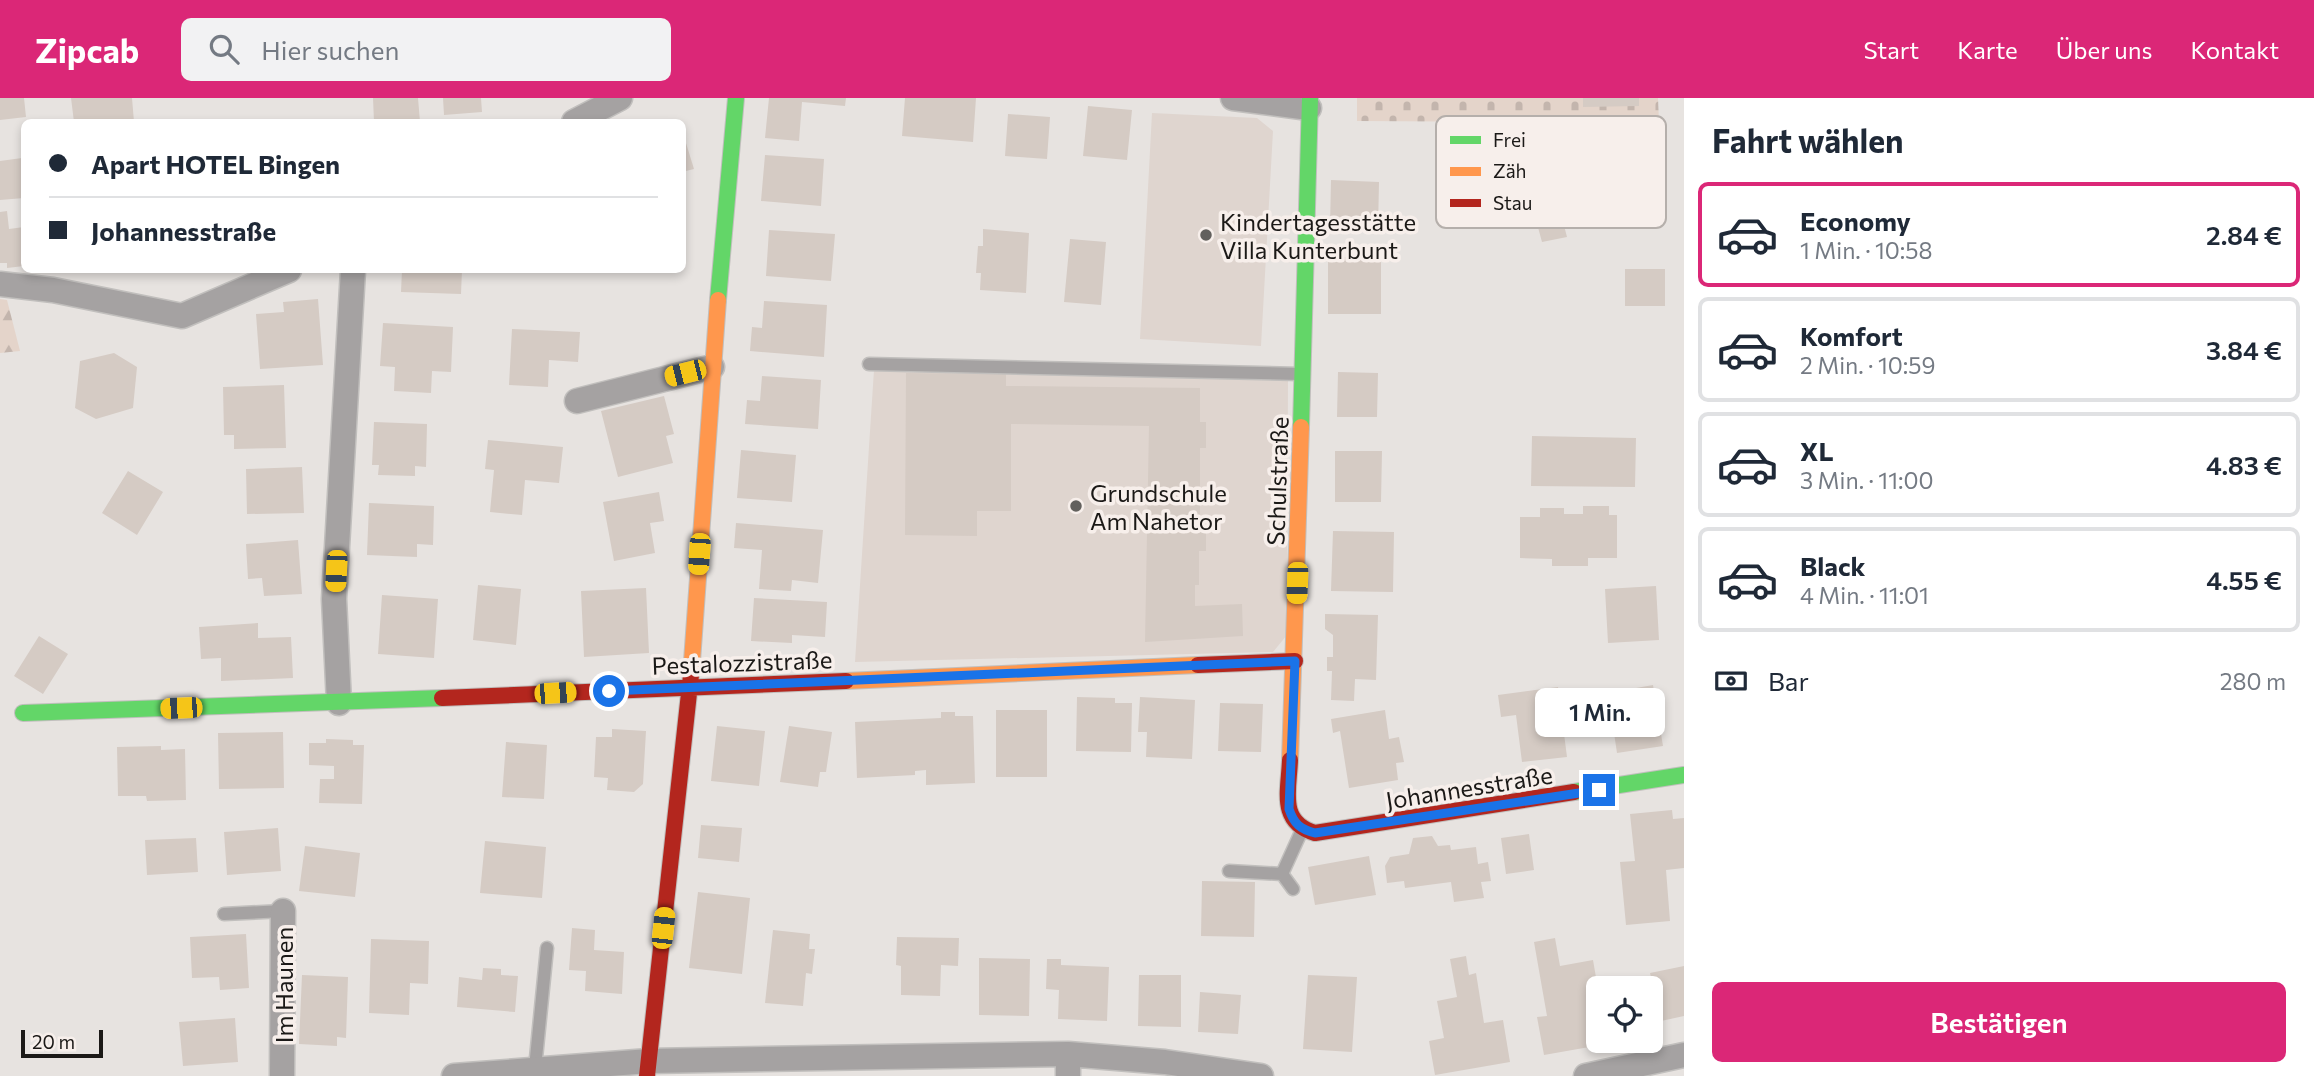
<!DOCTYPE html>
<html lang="de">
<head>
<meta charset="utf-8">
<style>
	body { margin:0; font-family:Commissioner,sans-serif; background:#f2f2f3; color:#1f2937; height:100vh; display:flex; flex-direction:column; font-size:26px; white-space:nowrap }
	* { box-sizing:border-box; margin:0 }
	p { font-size:23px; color:#747a83 }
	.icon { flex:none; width:38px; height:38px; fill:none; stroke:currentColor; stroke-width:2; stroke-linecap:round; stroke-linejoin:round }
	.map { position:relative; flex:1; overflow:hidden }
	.panel { display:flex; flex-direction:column; background:#fff; width:630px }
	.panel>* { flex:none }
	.hud { position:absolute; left:21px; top:21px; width:665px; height:154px; border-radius:10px; box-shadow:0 4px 10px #0003; display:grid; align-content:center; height:154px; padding:0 28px; background:#fff }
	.buttons { position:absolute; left:1586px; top:878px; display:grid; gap:14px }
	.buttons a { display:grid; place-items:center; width:77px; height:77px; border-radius:10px; background:#fff; box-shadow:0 4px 10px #0003; font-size:35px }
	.scale { position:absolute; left:21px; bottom:18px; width:82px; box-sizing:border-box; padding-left:7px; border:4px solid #1b1917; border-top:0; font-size:19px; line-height:24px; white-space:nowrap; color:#1b1917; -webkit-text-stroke:5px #f7efeb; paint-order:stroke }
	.end { position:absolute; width:32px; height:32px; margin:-16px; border:9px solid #1a73e8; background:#fff; box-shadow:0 0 0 4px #fff }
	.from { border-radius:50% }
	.bubble { position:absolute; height:49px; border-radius:10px; background:#fff; box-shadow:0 4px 10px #0003; font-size:23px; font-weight:600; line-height:49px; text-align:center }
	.car { position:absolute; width:21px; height:42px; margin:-21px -10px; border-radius:9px; box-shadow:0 0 5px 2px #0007; background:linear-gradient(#f5c518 24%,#345 0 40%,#f5c518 0 76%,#345 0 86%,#f5c518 0) }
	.hud b { display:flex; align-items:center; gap:24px; height:66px; font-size:26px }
	.hud b+b { border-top:2px solid #e0e1e3 }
	.hud i { width:18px; height:18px; background:#1f2937 }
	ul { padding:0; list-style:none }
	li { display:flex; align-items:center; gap:21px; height:105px; margin:0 14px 10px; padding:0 14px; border:4px solid #e0e1e3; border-radius:10px }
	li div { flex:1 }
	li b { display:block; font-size:26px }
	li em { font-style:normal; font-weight:600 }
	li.selected { border-color:#db2777 }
	li>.icon { width:63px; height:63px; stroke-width:1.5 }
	h2 { padding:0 28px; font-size:32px; line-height:84px }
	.pay { display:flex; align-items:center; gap:18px; height:77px; padding:0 28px; font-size:26px }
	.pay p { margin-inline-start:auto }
	.button { display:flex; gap:14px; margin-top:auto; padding:14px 28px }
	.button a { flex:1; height:80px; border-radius:10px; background:#db2777; color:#fff; font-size:28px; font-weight:600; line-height:80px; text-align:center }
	header { display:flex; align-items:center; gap:42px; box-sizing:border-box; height:98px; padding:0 35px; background:#db2777; color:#fff }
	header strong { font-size:33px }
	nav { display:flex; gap:38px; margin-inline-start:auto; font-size:24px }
	.search { width:490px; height:63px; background:#f2f2f3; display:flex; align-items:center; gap:18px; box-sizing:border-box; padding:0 24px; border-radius:10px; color:#747a83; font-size:26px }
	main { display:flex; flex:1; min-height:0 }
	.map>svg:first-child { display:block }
	.built { fill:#dfd5cf }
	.forest { fill:url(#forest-firs) }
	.cemetery { fill:url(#cemetery-stones) }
	.building { fill:#d5cbc4 }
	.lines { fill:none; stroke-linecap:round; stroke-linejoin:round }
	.lane-casing { stroke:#c1bfbd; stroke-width:15 }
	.street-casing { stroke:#c1bfbd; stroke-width:27 }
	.fast-casing { stroke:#c1bfbd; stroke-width:18 }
	.slow-casing { stroke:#c1bfbd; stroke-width:18 }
	.jam-casing { stroke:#c1bfbd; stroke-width:18 }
	.lane { stroke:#a5a2a2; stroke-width:12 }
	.street { stroke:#a5a2a2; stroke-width:24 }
	.fast { stroke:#63d668; stroke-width:16 }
	.slow { stroke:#ff974d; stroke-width:16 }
	.jam { stroke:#b3261e; stroke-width:16 }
	.route { stroke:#1a73e8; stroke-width:9 }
	.poi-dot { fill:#62605d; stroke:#f7efeb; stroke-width:2.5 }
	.labels { text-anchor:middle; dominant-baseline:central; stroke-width:7; stroke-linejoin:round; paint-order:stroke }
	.poi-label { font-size:24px; fill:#1b1917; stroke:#f7efeb; text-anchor:start }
	.street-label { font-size:24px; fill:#1b1917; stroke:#f7efeb }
	.key { fill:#f7efeb; stroke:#b5afab; stroke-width:2 }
	.key-label { font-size:19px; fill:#1b1917 }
</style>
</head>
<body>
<header>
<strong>Zipcab</strong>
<div class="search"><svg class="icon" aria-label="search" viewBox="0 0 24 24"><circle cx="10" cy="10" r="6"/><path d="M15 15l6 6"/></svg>Hier suchen</div>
<nav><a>Start</a><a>Karte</a><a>Über uns</a><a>Kontakt</a></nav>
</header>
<main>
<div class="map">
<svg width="1684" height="978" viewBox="0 0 1684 978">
	<defs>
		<pattern id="forest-firs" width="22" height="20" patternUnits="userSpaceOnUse" patternTransform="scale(1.75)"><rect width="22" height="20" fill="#e4d4ca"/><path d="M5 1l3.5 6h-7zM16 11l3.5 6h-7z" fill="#c3b5ad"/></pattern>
		<pattern id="cemetery-stones" width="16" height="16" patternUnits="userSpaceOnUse" patternTransform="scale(1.75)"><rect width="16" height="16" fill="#e4d4ca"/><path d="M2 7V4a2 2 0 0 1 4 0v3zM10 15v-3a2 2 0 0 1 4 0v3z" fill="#c3b5ad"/></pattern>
	</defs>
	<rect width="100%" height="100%" fill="#e7e3e0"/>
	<path class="built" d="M1152,15l105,5 16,13 -12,215 -121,-7z
		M874,272l414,7 -1,258 -14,17 -418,10z"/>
	<path class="forest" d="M0,201l7,1 13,51 -20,2z"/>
	<path class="cemetery" d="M1357,0h301l1,25 -302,-2z"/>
	<path class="building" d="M0,0h24l2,19 -26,3z
		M71,0h61l2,24h-60z
		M373,0h45l2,24h-46z
		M443,0h38l1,14 -38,3z
		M769,0h77l-1,8 -43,-4 -3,39 -34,-3z
		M905,0h71l-3,44 -71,-6z
		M1583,0h56v8l-56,1z
		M1088,8l44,4 -5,50 -44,-4z
		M1008,16l42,3 -3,42 -42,-3z
		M682,32l12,39 -12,3z
		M765,57l59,4 -3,47 -60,-5z
		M22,60l2,40 -24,2v-39z
		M1331,82l48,2 -1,47 -48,-2z
		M7,113l2,18 15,-2v39l-17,2v-5h-7v-51z
		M1561,116l6,23 -25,5 -6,-22z
		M983,131l46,4 -3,60 -46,-3 1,-17h-5l2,-27h5z
		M769,132l66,4 -4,47 -65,-5z
		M1070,141l36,3 -5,63 -37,-3z
		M1328,159h53v57h-53z
		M1625,171h40v37h-40z
		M402,172h60l-1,24 -60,-2z
		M318,201l5,66 -63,4 -4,-55 28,-2 -1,-10z
		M764,203l63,4 -3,52 -74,-6 2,-24 10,1z
		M383,225l70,4 -2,45 -19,-1 -1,22 -37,-2 1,-24 -15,-1z
		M512,231l68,3 -2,30 -29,-2 -1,27 -39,-2z
		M114,255l23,14 -4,41 -37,11 -21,-11 5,-47z
		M1338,274l40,1 -1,44h-40z
		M906,275l100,1v12l194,2v34h6v26h-6v78h6v25h-7v34h-4v21l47,-2 1,32 -98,6 4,-216 -138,-2v87h-34v25l-72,-1z
		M762,278l59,4 -3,49 -73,-5 2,-24 13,1z
		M284,287l2,63 -52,1v-14h-10l-1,-48z
		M664,298l10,38 -8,2 7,27 -55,14 -17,-66z
		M374,324l53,2 -1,43 -11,-1v10l-37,-1 1,-10h-7z
		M1532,338l104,2 -1,49 -104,-1z
		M488,342l75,7 -4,36 -34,-3 -3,35 -32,-3 4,-42 -9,-1z
		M741,352l55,5 -4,47 -55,-4z
		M1335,353h47l-1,51h-46z
		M302,369l2,46 -57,1 -1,-45z
		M128,373l35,21 -26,43 -35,-22z
		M659,394l5,29 -14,2 5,30 -41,8 -11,-59z
		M369,405l65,3 -1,39 -16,-1v13l-50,-2z
		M1583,408h26v9h8v43h-29v8h-36v-7l-32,-1v-41h20v-9h24v6h19z
		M736,425l87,7 -5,53 -26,-3 -1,11 -32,-2 3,-39 -28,-2z
		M1333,433l61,1 -1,60 -62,-1z
		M298,442l4,54 -38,2 -2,-18 -14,1 -2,-35z
		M478,487l43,4 -5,56 -43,-5z
		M1656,488l3,54 -51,3 -3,-54z
		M646,490l3,65 -65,4 -3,-66z
		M382,497l56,4 -4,59 -56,-4z
		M754,500l73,4 -2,35 -33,-2v8l-41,-2z
		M1325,516l53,1 -2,65 -21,-1 -1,22 -23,-1 1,-29h-5v-14h6v-22l-8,-6z
		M258,525v15l33,-1 2,41 -72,3v-23l-20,1 -2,-32z
		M39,538l29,18 -25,40 -29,-18z
		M1653,587l10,61 -46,7 -9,-60z
		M1558,589l9,70 -45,5 -6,-47 -15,2 -3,-22z
		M1077,599l38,1v5h17l-1,49 -55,-1z
		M1140,599l55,3 -3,59 -46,-2 1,-25h-9z
		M1220,605l43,1 -2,48 -43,-1z
		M996,612h51v67h-51z
		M1385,612l4,29 10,-2 5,25 -8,1 2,17 -49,8 -9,-57 -7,2 -2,-14z
		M941,614h14v4h18l2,67 -49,2v-15l-11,1v4l-58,3 -2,-56 86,-4z
		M717,628l48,5 -6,55 -48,-5z
		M789,628l43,6 -6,40h-6l-2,15 -38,-5z
		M612,631l34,2 -3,53 -9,8 -27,-2 1,-12 -14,-1 2,-40h16z
		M283,634l1,56 -65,1 -1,-56z
		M326,641l27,1v5h11l-2,59 -43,-1 1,-24h14v-13l-25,-1v-22h17z
		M506,644l41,3 -3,54 -42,-2z
		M161,648v4l24,-1 1,51 -39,1 -1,-5h-28l-1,-49z
		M1672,712l1,9 11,-1v50l-18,2 4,51 -44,4 -6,-63 15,-1 -5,-47z
		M701,727l41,3 -3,34 -41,-4z
		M278,730l3,43 -54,4 -3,-43z
		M1529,736l5,36 -28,4 -5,-36z
		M1432,738l6,10 12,-1 1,5 25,-3 2,17 10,-2 3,19 -10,1 3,16 -30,4 -3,-20 -46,6 -1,-7 -17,2 -2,-17 5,-9 19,-3 4,-16z
		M196,740l2,34 -51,3 -2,-35z
		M485,743l61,6 -4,51 -62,-5z
		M305,748l55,7 -5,44 -56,-6z
		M1369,758l7,39 -61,10 -7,-38z
		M1202,783l53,1 -1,55 -53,-1z
		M698,794l52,6 -8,76 -53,-6z
		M572,830l23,2 -1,20 30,2 -2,42 -37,-3 1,-20 -17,-1z
		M773,832l37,4 -1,15h6l-3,25 -6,-1 -3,33 -38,-3z
		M246,836l3,54 -29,2 -1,-13 -27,1 -2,-41z
		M897,839l62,1 -1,28 -17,-1 -1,31 -39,-1v-29l-5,-1z
		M1555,840l5,28 33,-6 5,29v8l-10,2 3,16 7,-1v27l14,2 -68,12 -7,-38 10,-1 -13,-74z
		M371,841l58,2 -1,43 -18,-1 -1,32 -40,-2z
		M1466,858l3,19 7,-2 8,50 19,-3 7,42 -75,13 -6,-34 15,-3 -7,-37 20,-4 -7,-38z
		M979,860l51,1 -1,57 -50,-1z
		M1047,861h14v6l48,2 -2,54 -49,-2 1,-29 -13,-1z
		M1684,868v50l-23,5 -11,-48z
		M483,870l18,1v6l17,1 -3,36 -58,-5 2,-30 23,3z
		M302,877l46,2 -2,61 -9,-1v9l-38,-2z
		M1139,877h42v52l-43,-1z
		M1308,877l49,2 -5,75 -49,-3z
		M1200,894l41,3 -3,39 -40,-2z
		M235,920l3,44 -55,4 -4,-44z"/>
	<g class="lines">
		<defs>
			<path id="lane" d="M869,266l430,10
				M1229,773l53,3
				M1293,791l-11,-15 20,-44
				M224,816l59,-3
				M535,970l12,-120"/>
			<path id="street" d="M1233,0l76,10
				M574,24l46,-24
				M0,186l53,6 129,26 107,-46
				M577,303l135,-34
				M339,605l-5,-104 19,-329
				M282,978l1,-165
				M454,978l195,-15 419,-7 97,8 96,14
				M1068,978v-22
				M1586,978l98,-21"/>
			<path id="fast" d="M718,202l18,-202
				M1301,329l9,-329
				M23,615l419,-15
				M1574,694l110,-17"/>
			<path id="slow" d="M691,577l27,-375
				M846,583l352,-16
				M1290,662l11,-333"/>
			<path id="jam" d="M1198,567l97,-4
				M442,600l404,-17
				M1290,662c-1,30 -12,62 25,73l259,-41
				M647,978l44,-401"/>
		</defs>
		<use href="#lane" class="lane-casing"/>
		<use href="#street" class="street-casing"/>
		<use href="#fast" class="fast-casing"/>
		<use href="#slow" class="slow-casing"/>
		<use href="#jam" class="jam-casing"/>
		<use href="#lane" class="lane"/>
		<use href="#street" class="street"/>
		<use href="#fast" class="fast"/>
		<use href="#slow" class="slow"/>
		<use href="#jam" class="jam"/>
	</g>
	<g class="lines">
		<path class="route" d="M609,593l686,-30 -6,148c5,15 11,20 26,24l284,-43"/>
	</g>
	<g class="poi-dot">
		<circle cx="1206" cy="137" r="7"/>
		<circle cx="1076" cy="408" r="7"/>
	</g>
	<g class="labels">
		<g class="poi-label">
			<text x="1220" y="123">Kindertagesstätte<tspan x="1220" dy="28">Villa Kunterbunt</tspan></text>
			<text x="1090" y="394">Grundschule<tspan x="1090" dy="28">Am Nahetor</tspan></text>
		</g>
		<g class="street-label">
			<text transform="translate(1277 383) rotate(-88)">Schulstraße</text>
			<text transform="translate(742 564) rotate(-2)">Pestalozzistraße</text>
			<text transform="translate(1469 689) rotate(-9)">Johannesstraße</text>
			<text transform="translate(283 887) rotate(-90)">Im Haunen</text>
		</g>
	</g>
	<rect x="1436" y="18" width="230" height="112" rx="10" class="key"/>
	<rect x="1450" y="38" width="31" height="8" fill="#63d668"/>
	<rect x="1450" y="69" width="31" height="9" fill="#ff974d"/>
	<rect x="1450" y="101" width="31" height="8" fill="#b3261e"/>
	<g class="key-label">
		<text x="1493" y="49">Frei</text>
		<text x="1493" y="80">Zäh</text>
		<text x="1493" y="112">Stau</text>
	</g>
</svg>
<div class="buttons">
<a><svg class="icon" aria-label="locate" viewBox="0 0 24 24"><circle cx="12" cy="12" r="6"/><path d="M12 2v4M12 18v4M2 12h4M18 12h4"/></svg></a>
</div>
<div class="scale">20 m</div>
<i class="end from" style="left:609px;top:593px"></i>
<i class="end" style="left:1599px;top:692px"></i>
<div class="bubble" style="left:1535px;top:590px;width:130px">1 Min.</div>
<i class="car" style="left:685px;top:275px;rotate:256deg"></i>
<i class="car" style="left:699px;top:456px;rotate:184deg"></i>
<i class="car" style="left:336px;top:473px;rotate:183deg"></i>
<i class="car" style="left:1297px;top:485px;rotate:182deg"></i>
<i class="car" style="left:555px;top:595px;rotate:87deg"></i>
<i class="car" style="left:181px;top:610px;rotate:268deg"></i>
<i class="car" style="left:663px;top:830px;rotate:6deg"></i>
<div class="hud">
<b><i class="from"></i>Apart HOTEL Bingen</b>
<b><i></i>Johannesstraße</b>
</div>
</div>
<section class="panel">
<h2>Fahrt wählen</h2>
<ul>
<li class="selected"><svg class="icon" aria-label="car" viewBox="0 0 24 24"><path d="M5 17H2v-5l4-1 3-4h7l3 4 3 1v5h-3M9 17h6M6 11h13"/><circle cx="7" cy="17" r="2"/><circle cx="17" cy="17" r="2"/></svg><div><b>Economy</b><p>1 Min. · 10:58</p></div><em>2.84 €</em></li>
<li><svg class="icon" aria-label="car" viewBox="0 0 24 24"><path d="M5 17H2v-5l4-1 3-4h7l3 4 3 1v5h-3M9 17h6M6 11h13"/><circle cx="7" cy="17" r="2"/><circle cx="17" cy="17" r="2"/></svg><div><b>Komfort</b><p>2 Min. · 10:59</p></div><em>3.84 €</em></li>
<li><svg class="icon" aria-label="car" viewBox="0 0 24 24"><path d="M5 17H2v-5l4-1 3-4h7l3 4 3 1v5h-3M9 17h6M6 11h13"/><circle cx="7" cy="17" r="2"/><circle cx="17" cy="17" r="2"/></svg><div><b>XL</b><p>3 Min. · 11:00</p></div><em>4.83 €</em></li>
<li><svg class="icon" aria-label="car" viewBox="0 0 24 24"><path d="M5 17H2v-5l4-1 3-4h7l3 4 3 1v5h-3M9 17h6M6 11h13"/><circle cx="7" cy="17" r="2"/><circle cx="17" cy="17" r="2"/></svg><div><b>Black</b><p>4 Min. · 11:01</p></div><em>4.55 €</em></li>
</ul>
<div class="pay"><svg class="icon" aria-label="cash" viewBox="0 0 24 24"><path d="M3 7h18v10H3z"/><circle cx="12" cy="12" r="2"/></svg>Bar<p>280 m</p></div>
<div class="button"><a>Bestätigen</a></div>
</section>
</main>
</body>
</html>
